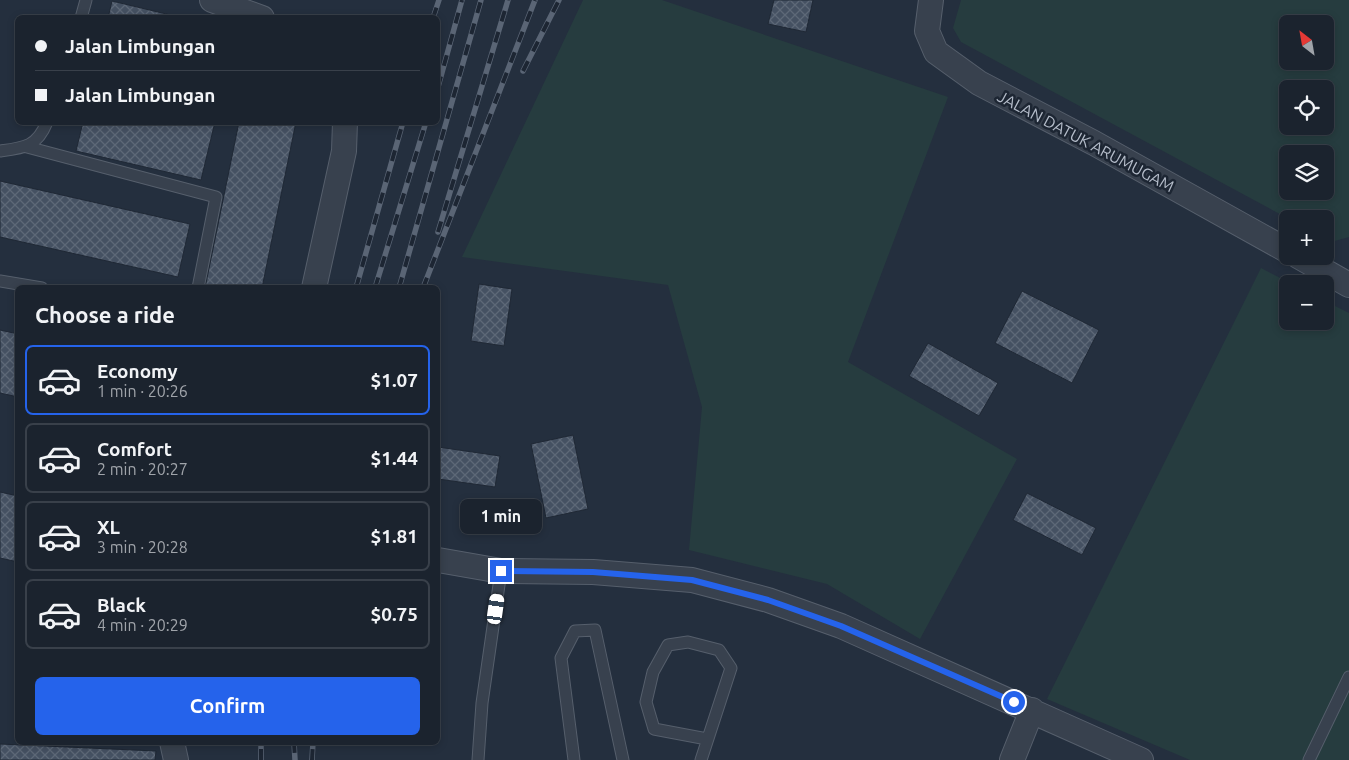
<!DOCTYPE html>
<html lang="en">
<head>
<meta charset="utf-8">
<style>
	body { margin:0; font-family:Ubuntu,sans-serif; background:#282f3a; color:#f1f3f6; height:100vh; display:flex; flex-direction:column; font-size:19px; white-space:nowrap }
	* { box-sizing:border-box; margin:0 }
	p { font-size:16px; color:#a0a4aa }
	.icon { flex:none; width:28px; height:28px; fill:none; stroke:currentColor; stroke-width:2; stroke-linecap:round; stroke-linejoin:round }
	.map { position:relative; flex:1; overflow:hidden }
	.sheet { position:absolute; left:15px; top:285px; width:425px; height:460px; display:flex; flex-direction:column; background:#1b232e; border-radius:8px; box-shadow:0 2px 8px #0003,0 0 0 1px #39404a }
	.sheet>* { flex:none }
	.banner { position:absolute; left:15px; top:15px; width:425px; height:110px; border-radius:8px; box-shadow:0 2px 8px #0003,0 0 0 1px #39404a; display:grid; align-content:center; height:110px; padding:0 20px; background:#1b232e }
	.needle { width:32px; rotate:329deg }
	.buttons { position:absolute; left:1279px; top:15px; display:grid; gap:10px }
	.buttons a { display:grid; place-items:center; width:55px; height:55px; border-radius:8px; background:#1b232e; box-shadow:0 2px 8px #0003,0 0 0 1px #39404a; font-size:25px }
	.end { position:absolute; width:22px; height:22px; margin:-11px; border:6px solid #2563eb; background:#fff; box-shadow:0 0 0 2px #fff }
	.from { border-radius:50% }
	.bubble { position:absolute; height:35px; border-radius:8px; background:#1b232e; box-shadow:0 2px 8px #0003,0 0 0 1px #39404a; font-size:16px; font-weight:700; line-height:35px; text-align:center }
	.car { position:absolute; width:15px; height:30px; margin:-15px -8px; border-radius:6px; box-shadow:0 0 4px 1px #0007; background:linear-gradient(#fff 24%,#345 0 40%,#fff 0 76%,#345 0 86%,#fff 0) }
	.banner b { display:flex; align-items:center; gap:18px; height:48px; font-size:19px }
	.banner b+b { border-top:1px solid #39404a }
	.banner i { width:12px; height:12px; background:#f1f3f6 }
	ul { padding:0; list-style:none }
	li { display:flex; align-items:center; gap:15px; height:70px; margin:0 10px 8px; padding:0 10px; border:2px solid #39404a; border-radius:8px }
	li div { flex:1 }
	li b { display:block; font-size:19px }
	li em { font-style:normal; font-weight:700 }
	li.current { border-color:#2563eb }
	li>.icon { width:45px; height:45px; stroke-width:1.5 }
	h2 { padding:0 20px; font-size:22px; line-height:60px }
	.cta { display:flex; gap:10px; margin-top:auto; padding:10px 20px }
	.cta a { flex:1; height:58px; border-radius:8px; background:#2563eb; color:#fff; font-size:20px; font-weight:700; line-height:58px; text-align:center }
	.map>svg:first-child { display:block }
	.grass { fill:#263c3f; fill-rule:evenodd }
	.building { fill:url(#building-cross-hatch); stroke:#1f2835 }
	.lines { fill:none; stroke-linecap:round; stroke-linejoin:round }
	.service-casing { stroke:#565f6c; stroke-width:13 }
	.minor-casing { stroke:#565f6c; stroke-width:26 }
	.service { stroke:#38414e; stroke-width:11 }
	.minor { stroke:#38414e; stroke-width:24 }
	.rail-casing { stroke:#5a6575; stroke-width:5.5 }
	.rail { stroke:#1d2633; stroke-width:4; stroke-dasharray:11; stroke-linecap:butt }
	.route { stroke:#2563eb; stroke-width:6 }
	.labels { text-anchor:middle; dominant-baseline:central; stroke-width:5; stroke-linejoin:round; paint-order:stroke }
	.street-label { font-size:16px; fill:#b4bcc9; stroke:#1d2633 }
</style>
</head>
<body>
<div class="map">
<svg width="1349" height="760" viewBox="0 0 1349 760">
	<defs>
		<pattern id="building-cross-hatch" width="8" height="8" patternUnits="userSpaceOnUse" patternTransform="scale(1.25)"><rect width="8" height="8" fill="#455162"/><path d="M0 0l8 8M0 8l8-8" fill="none" stroke="#5d6877"/></pattern>
	</defs>
	<rect width="100%" height="100%" fill="#242f3e"/>
	<path class="grass" d="M583,0h79l286,97 -100,265 169,97 -97,180 -93,-55 -138,-34 13,-143 -34,-122 -206,-28z
		M961,0h388v237l-18,5 -6,-4v-19h-36l-328,-177 -8,-14zM1288,24h37v37h-37zM1288,89h37v37h-37zM1288,154h37v37h-37z
		M1261,268l31,16h-4v37h37v-20l24,12v447h-159l-143,-61z"/>
	<path class="building" d="M774,0h39l-7,32 -38,-8z
		M112,1l71,17h-75z
		M83,122h132l-14,58 -125,-29z
		M239,122h57l-34,166h-57z
		M0,181l190,43 -12,53 -178,-40z
		M479,284l33,5 -8,57 -33,-5z
		M1022,291l77,39 -27,53 -77,-40z
		M0,330l18,4v63l-18,-4z
		M928,343l70,40 -19,33 -70,-40z
		M573,435l15,74 -42,9 -15,-74z
		M438,447l62,9 -5,31 -57,-8z
		M0,492l18,4v66l-18,-4z
		M1027,493l69,35 -14,27 -69,-35z
		M0,744l156,7 -1,9h-155z"/>
	<g class="lines">
		<defs>
			<path id="service" d="M81,18l5,-18
				M27,147l189,50 -18,91
				M0,151c24,-3 37,-4 47,-29
				M0,281l42,7
				M478,760l4,-57 19,-132
				M574,760l-13,-102 14,-27 20,-1 28,130
				M701,760l30,-92 -12,-18 -31,-8 -20,3 -15,27 -7,30 8,27 53,10
				M1309,760l40,-83"/>
			<path id="minor" d="M212,0l50,18
				M931,0l-4,31 9,21 43,31 115,60 194,108
				M1298,256l51,29
				M314,288l30,-137 1,-29
				M438,560l63,11 92,1 99,8 76,20 73,26 300,134
				M172,742l4,18
				M1012,760l20,-50"/>
		</defs>
		<use href="#service" class="service-casing"/>
		<use href="#minor" class="minor-casing"/>
		<use href="#service" class="service"/>
		<use href="#minor" class="minor"/>
		<defs>
			<path id="rail" d="M433,18l6,-18
				M523,71l36,-71
				M438,87l24,-87
				M438,232l70,-232
				M356,288l47,-166
				M375,288l51,-166
				M399,288l82,-288
				M423,288l112,-288
				M294,742l1,18
				M261,760v-18
				M312,760l1,-18"/>
		</defs>
		<use href="#rail" class="rail-casing"/>
		<use href="#rail" class="rail"/>
	</g>
	<g class="lines">
		<path class="route" d="M501,571l92,1 99,8 76,20 73,26 173,76"/>
	</g>
	<g class="labels">
		<g class="street-label">
			<text transform="translate(1086 141) rotate(28)">JALAN DATUK ARUMUGAM</text>
		</g>
	</g>
</svg>
<div class="buttons">
<a><svg class="needle" viewBox="-14 -14 28 28"><path d="M0-13l5 13h-10z" fill="#e53935"/><path d="M0 13l5-13h-10z" fill="#a0a4aa"/></svg></a>
<a><svg class="icon" aria-label="locate" viewBox="0 0 24 24"><circle cx="12" cy="12" r="6"/><path d="M12 2v4M12 18v4M2 12h4M18 12h4"/></svg></a>
<a><svg class="icon" aria-label="layers" viewBox="0 0 24 24"><path d="M12 4l9 5-9 5-9-5zM3 14l9 5 9-5"/></svg></a>
<a>+</a>
<a>−</a>
</div>
<i class="end from" style="left:1014px;top:702px"></i>
<i class="end" style="left:501px;top:571px"></i>
<div class="bubble" style="left:460px;top:499px;width:82px">1 min</div>
<i class="car" style="left:496px;top:609px;rotate:8deg"></i>
<div class="banner">
<b><i class="from"></i>Jalan Limbungan</b>
<b><i></i>Jalan Limbungan</b>
</div>
<section class="sheet">
<h2>Choose a ride</h2>
<ul>
<li class="current"><svg class="icon" aria-label="car" viewBox="0 0 24 24"><path d="M5 17H2v-5l4-1 3-4h7l3 4 3 1v5h-3M9 17h6M6 11h13"/><circle cx="7" cy="17" r="2"/><circle cx="17" cy="17" r="2"/></svg><div><b>Economy</b><p>1 min · 20:26</p></div><em>$1.07</em></li>
<li><svg class="icon" aria-label="car" viewBox="0 0 24 24"><path d="M5 17H2v-5l4-1 3-4h7l3 4 3 1v5h-3M9 17h6M6 11h13"/><circle cx="7" cy="17" r="2"/><circle cx="17" cy="17" r="2"/></svg><div><b>Comfort</b><p>2 min · 20:27</p></div><em>$1.44</em></li>
<li><svg class="icon" aria-label="car" viewBox="0 0 24 24"><path d="M5 17H2v-5l4-1 3-4h7l3 4 3 1v5h-3M9 17h6M6 11h13"/><circle cx="7" cy="17" r="2"/><circle cx="17" cy="17" r="2"/></svg><div><b>XL</b><p>3 min · 20:28</p></div><em>$1.81</em></li>
<li><svg class="icon" aria-label="car" viewBox="0 0 24 24"><path d="M5 17H2v-5l4-1 3-4h7l3 4 3 1v5h-3M9 17h6M6 11h13"/><circle cx="7" cy="17" r="2"/><circle cx="17" cy="17" r="2"/></svg><div><b>Black</b><p>4 min · 20:29</p></div><em>$0.75</em></li>
</ul>
<div class="cta"><a>Confirm</a></div>
</section>
</div>
</body>
</html>
